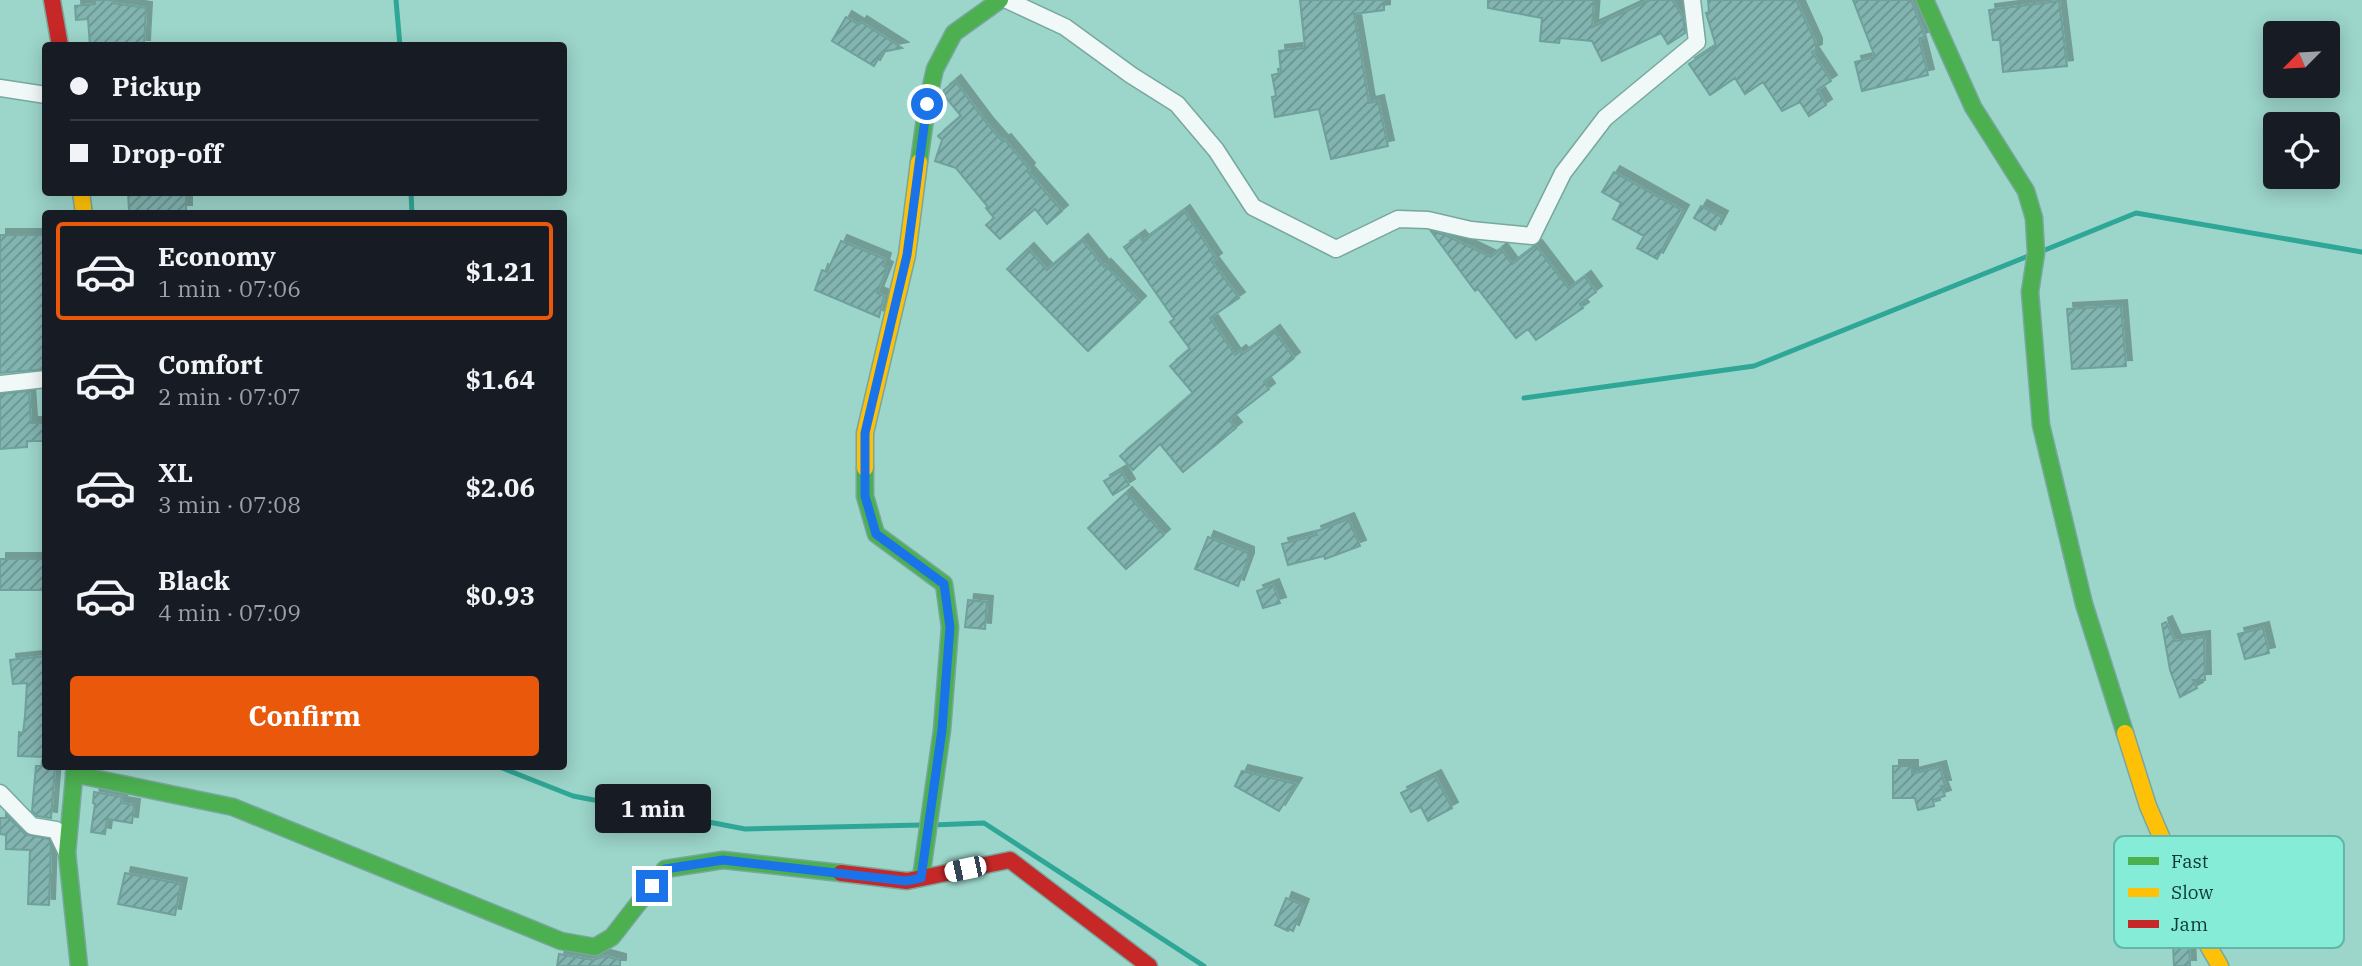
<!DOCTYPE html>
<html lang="en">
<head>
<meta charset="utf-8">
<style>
	body { margin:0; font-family:"IBM Plex Serif",serif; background:#242831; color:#f1f3f6; height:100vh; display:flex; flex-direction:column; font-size:26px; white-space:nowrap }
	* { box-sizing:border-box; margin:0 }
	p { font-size:23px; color:#9ea1a6 }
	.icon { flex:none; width:38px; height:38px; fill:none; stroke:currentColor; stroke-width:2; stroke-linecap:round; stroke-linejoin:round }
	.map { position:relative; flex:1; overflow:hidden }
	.panel { position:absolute; left:42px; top:210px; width:525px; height:560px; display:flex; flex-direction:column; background:#171b24; border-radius:7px; box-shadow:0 4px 18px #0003 }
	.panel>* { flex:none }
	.top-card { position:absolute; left:42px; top:42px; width:525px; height:154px; border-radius:7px; box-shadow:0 4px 18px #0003; display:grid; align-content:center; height:154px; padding:0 28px; background:#171b24 }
	.needle { width:46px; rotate:246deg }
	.tools { position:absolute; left:2263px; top:21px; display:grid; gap:14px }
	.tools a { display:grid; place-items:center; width:77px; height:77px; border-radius:7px; background:#171b24; box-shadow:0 4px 18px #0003; font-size:35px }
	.end { position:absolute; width:32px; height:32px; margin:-16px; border:9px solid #1a73e8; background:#fff; box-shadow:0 0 0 4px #fff }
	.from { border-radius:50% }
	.bubble { position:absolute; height:49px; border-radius:7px; background:#171b24; box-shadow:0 4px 18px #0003; font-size:23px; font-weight:700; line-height:49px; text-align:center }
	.car { position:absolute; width:21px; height:42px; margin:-21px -10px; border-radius:9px; box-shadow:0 0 5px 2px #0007; background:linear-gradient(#fff 24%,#345 0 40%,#fff 0 76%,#345 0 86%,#fff 0) }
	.top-card b { display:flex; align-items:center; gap:24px; height:66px; font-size:26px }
	.top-card b+b { border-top:2px solid #363941 }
	.top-card i { width:18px; height:18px; background:#f1f3f6 }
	ul { padding:12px 0 0; list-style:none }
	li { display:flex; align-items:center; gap:21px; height:98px; margin:0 14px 10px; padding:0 14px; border:4px solid transparent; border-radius:7px }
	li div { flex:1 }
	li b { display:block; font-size:26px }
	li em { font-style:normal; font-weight:700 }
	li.current { border-color:#ea580c }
	li>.icon { width:63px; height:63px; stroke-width:1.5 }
	.button { display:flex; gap:14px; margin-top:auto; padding:14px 28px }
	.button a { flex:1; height:80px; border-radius:7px; background:#ea580c; color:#fff; font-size:28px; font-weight:700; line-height:80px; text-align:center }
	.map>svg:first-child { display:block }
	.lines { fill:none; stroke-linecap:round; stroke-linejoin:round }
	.stream { stroke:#2fa797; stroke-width:5 }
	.building { fill:url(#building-hatch); stroke:#6fa09c; stroke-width:2; filter:url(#shadow) }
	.street-casing { stroke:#78a79e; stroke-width:19 }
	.fast-casing { stroke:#78a79e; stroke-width:19 }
	.slow-casing { stroke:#78a79e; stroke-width:19 }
	.jam-casing { stroke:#78a79e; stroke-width:19 }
	.street { stroke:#f0f9f7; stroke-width:16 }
	.fast { stroke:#4caf50; stroke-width:16 }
	.slow { stroke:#ffc107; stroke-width:16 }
	.jam { stroke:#c62828; stroke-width:16 }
	.route { stroke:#1a73e8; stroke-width:9 }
	.key { fill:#85ecd8; stroke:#61b7a6; stroke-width:2 }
	.key-label { font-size:19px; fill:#0c3a33 }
</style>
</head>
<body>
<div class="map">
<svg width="2362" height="966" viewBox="0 0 2362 966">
	<defs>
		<pattern id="building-hatch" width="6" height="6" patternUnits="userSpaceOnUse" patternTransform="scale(1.75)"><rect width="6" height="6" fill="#82b4b0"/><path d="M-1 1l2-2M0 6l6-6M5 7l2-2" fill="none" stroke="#699390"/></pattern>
		<filter id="shadow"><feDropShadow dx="6" dy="-6" stdDeviation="0" flood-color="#0004"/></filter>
	</defs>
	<rect width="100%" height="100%" fill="#9cd5ca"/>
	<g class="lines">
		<path class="stream" d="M396,0l4,46
			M411,192l1,22
			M2040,252l96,-39 226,39
			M1524,398l230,-32 277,-111
			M497,766l76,30 172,33 177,-4
			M932,825l52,-2 220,143"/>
	</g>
	<path class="building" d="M95,0h17l1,3 33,5 -2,38h-54l-2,-27 -12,1 -1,-14 20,-2z
		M1300,0h84v10l-30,4 15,89 9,-2 10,45 -57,13 -12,-50 -44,8 -3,-20 4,-1 -4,-21 9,-2 -2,-22 26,-3z
		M1488,0h106l-2,27 58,-27h22l11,17 2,16 -17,11 -7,-11 -59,28 -10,-20 -32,-3 -1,5 -19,-2 2,-23 -54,-10z
		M1708,0h88l20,44v6l-4,2 19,29 -14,9 9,15 -17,11 -9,-14 -18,9 -19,-29 -18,12 -10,-16 -25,17 -21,-31 27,-18 -10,-33 3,-1z
		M1853,0h58l14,37 -6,2 9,36 -66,16 -7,-29 20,-5z
		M2059,1l8,65 -64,6 -3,-32h-7l-4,-30z
		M846,17l13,8 2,-3 41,26 -20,4 -8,14 -42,-25z
		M955,81l33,44 15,17 2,-2 24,29 -2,2 35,40 -15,13 -12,-15 -35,30 -14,-14 8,-7 -8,-10 2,-1 -32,-39 -21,-7 7,-21 -4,-4 23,-20 -18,-22 1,-4z
		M1614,172l69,39 -26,48 -20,-11 7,-12 -31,-17 8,-16 -19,-11z
		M128,192h58v19h-57z
		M1701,206l21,11 -7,13 -21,-12z
		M1184,211l32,48 -4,3 27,36 -29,20 25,37 5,-4 3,3 31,-23 20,27 -30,24 5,7 -40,31 7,8 -53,44 -23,-28 -27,26 -13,-14 73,-63 -23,-27 20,-17 -20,-27 4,-3 -50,-72 15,-11 4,5z
		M1431,231l14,4 46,22 10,-8 11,15 24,-18 33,43 16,-12 11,15 -16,12 3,4 -47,32 -8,-11 -12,9 -38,-49 -3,2z
		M0,235h46v134l-46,4z
		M1082,240l22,27 1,-2 35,37 -52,49 -81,-82 21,-20 19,21z
		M841,241l44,18 -2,7 4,2 -10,25 7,3 -5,21 -64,-27 7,-20 5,2z
		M2121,306l5,60 -54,3 -5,-60z
		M29,391l2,32h15v18h-19v6l-27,2v-55z
		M1121,471l8,14 -16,10 -9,-14z
		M1126,493l38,42 -38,34 -38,-41z
		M1348,519l12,27 -35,13 -1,-3 -36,9 -6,-21 35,-9 -2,-3z
		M1208,537l40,16v6l-10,27 -43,-17z
		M0,559h46v31h-46z
		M1273,585l7,18 -17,5 -6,-17z
		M968,600l19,2 -2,27 -20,-2z
		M2166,622l9,19 29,-4 1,43h-12l4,8 -17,9 -10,-27 -8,-46z
		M2263,628l6,25 -24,6 -7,-25z
		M46,656v101l-28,-1 1,-24 4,1 2,-17 2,-33 -14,1 -3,-24z
		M36,766h19l-4,52 -14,-2 -5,-5z
		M1893,766h19v8l28,-7 5,19h-4l4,10 -12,4 1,6 -16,4 -3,-12h-22z
		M1242,771l54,13 -17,27 -44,-25z
		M1435,776l17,32 -24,13 -7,-14 -10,5 -10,-19z
		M94,792l28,5 -1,6 13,2 -2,18 -25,-4 -2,15 -14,-2 4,-28 -2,-1z
		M6,815l19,19 24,5 2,4 -2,62 -21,-1 2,-54 -24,-1v-14l-6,-1v-16h6z
		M125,873l56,11 -6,31 -57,-11z
		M1286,898l17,7 -10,26 -4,-2 -1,2 -13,-6z
		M2189,944l1,22h-16l-1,-21z
		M559,954l34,6 12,-4 15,4v6h-63z"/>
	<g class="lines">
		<defs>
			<path id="street" d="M1007,0l58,27 66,48 46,29 39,46 37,57 83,42 62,-30 30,1 43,10 61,6 31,-63 42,-55 92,-76 -5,-42
				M0,88l46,7
				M0,384l46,-5
				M0,793l32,33 24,4 11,23"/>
			<path id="fast" d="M1925,0l48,107 53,84 8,27 2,35 -6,39 11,133 43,179 41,129
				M919,162l8,-58 8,-35 19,-36 46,-33
				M865,468v28l11,38 68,50 6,43 -8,103 -21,148
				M75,766l-8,87 12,113
				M74,774l159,33 328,134 34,6 17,-10 53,-68 58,-9 118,13"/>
			<path id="slow" d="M81,192l3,22
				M865,468v-35l42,-178 12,-93
				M2125,733l23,73 58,136 14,24"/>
			<path id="jam" d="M52,0l8,46
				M841,873l66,8 103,-21 139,106"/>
		</defs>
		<use href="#street" class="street-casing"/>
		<use href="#fast" class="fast-casing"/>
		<use href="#slow" class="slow-casing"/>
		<use href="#jam" class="jam-casing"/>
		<use href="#street" class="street"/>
		<use href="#fast" class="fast"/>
		<use href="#slow" class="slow"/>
		<use href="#jam" class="jam"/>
	</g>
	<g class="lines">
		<path class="route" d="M652,886l13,-17 58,-9 183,21 15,-3 21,-148 8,-103 -6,-43 -68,-50 -11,-38v-63l42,-178 20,-151"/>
	</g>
	<rect x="2114" y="836" width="230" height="112" rx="10" class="key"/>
	<rect x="2128" y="857" width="31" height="8" fill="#4caf50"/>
	<rect x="2128" y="888" width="31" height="9" fill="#ffc107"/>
	<rect x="2128" y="920" width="31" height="8" fill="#c62828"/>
	<g class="key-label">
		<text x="2171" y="868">Fast</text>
		<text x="2171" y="899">Slow</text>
		<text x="2171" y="931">Jam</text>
	</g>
</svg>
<div class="tools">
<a><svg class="needle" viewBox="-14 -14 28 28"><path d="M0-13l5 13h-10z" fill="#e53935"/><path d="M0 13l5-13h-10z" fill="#9ea1a6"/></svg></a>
<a><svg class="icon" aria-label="locate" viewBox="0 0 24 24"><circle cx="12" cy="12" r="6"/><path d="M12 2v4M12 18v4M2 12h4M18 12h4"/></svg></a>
</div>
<i class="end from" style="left:927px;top:104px"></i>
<i class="end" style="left:652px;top:886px"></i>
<div class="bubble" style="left:595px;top:784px;width:116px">1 min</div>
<i class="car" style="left:965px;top:869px;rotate:258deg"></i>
<div class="top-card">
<b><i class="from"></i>Pickup</b>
<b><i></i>Drop-off</b>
</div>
<section class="panel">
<ul>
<li class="current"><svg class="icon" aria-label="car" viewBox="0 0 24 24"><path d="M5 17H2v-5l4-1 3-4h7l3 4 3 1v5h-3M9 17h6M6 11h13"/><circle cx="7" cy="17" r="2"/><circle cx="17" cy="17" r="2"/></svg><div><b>Economy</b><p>1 min · 07:06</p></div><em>$1.21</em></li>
<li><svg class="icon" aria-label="car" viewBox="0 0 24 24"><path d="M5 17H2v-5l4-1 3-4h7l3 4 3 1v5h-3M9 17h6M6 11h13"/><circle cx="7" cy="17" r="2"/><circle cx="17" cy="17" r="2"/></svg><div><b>Comfort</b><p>2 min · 07:07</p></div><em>$1.64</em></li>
<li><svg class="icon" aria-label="car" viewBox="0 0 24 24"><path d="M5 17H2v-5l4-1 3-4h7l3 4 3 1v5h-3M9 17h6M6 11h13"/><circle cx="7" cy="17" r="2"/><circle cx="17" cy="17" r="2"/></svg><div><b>XL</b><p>3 min · 07:08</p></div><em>$2.06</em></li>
<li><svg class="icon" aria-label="car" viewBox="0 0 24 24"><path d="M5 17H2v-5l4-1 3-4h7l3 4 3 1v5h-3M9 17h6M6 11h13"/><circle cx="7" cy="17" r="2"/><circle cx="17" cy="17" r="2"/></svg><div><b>Black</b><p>4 min · 07:09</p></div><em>$0.93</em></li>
</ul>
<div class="button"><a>Confirm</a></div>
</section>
</div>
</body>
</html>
